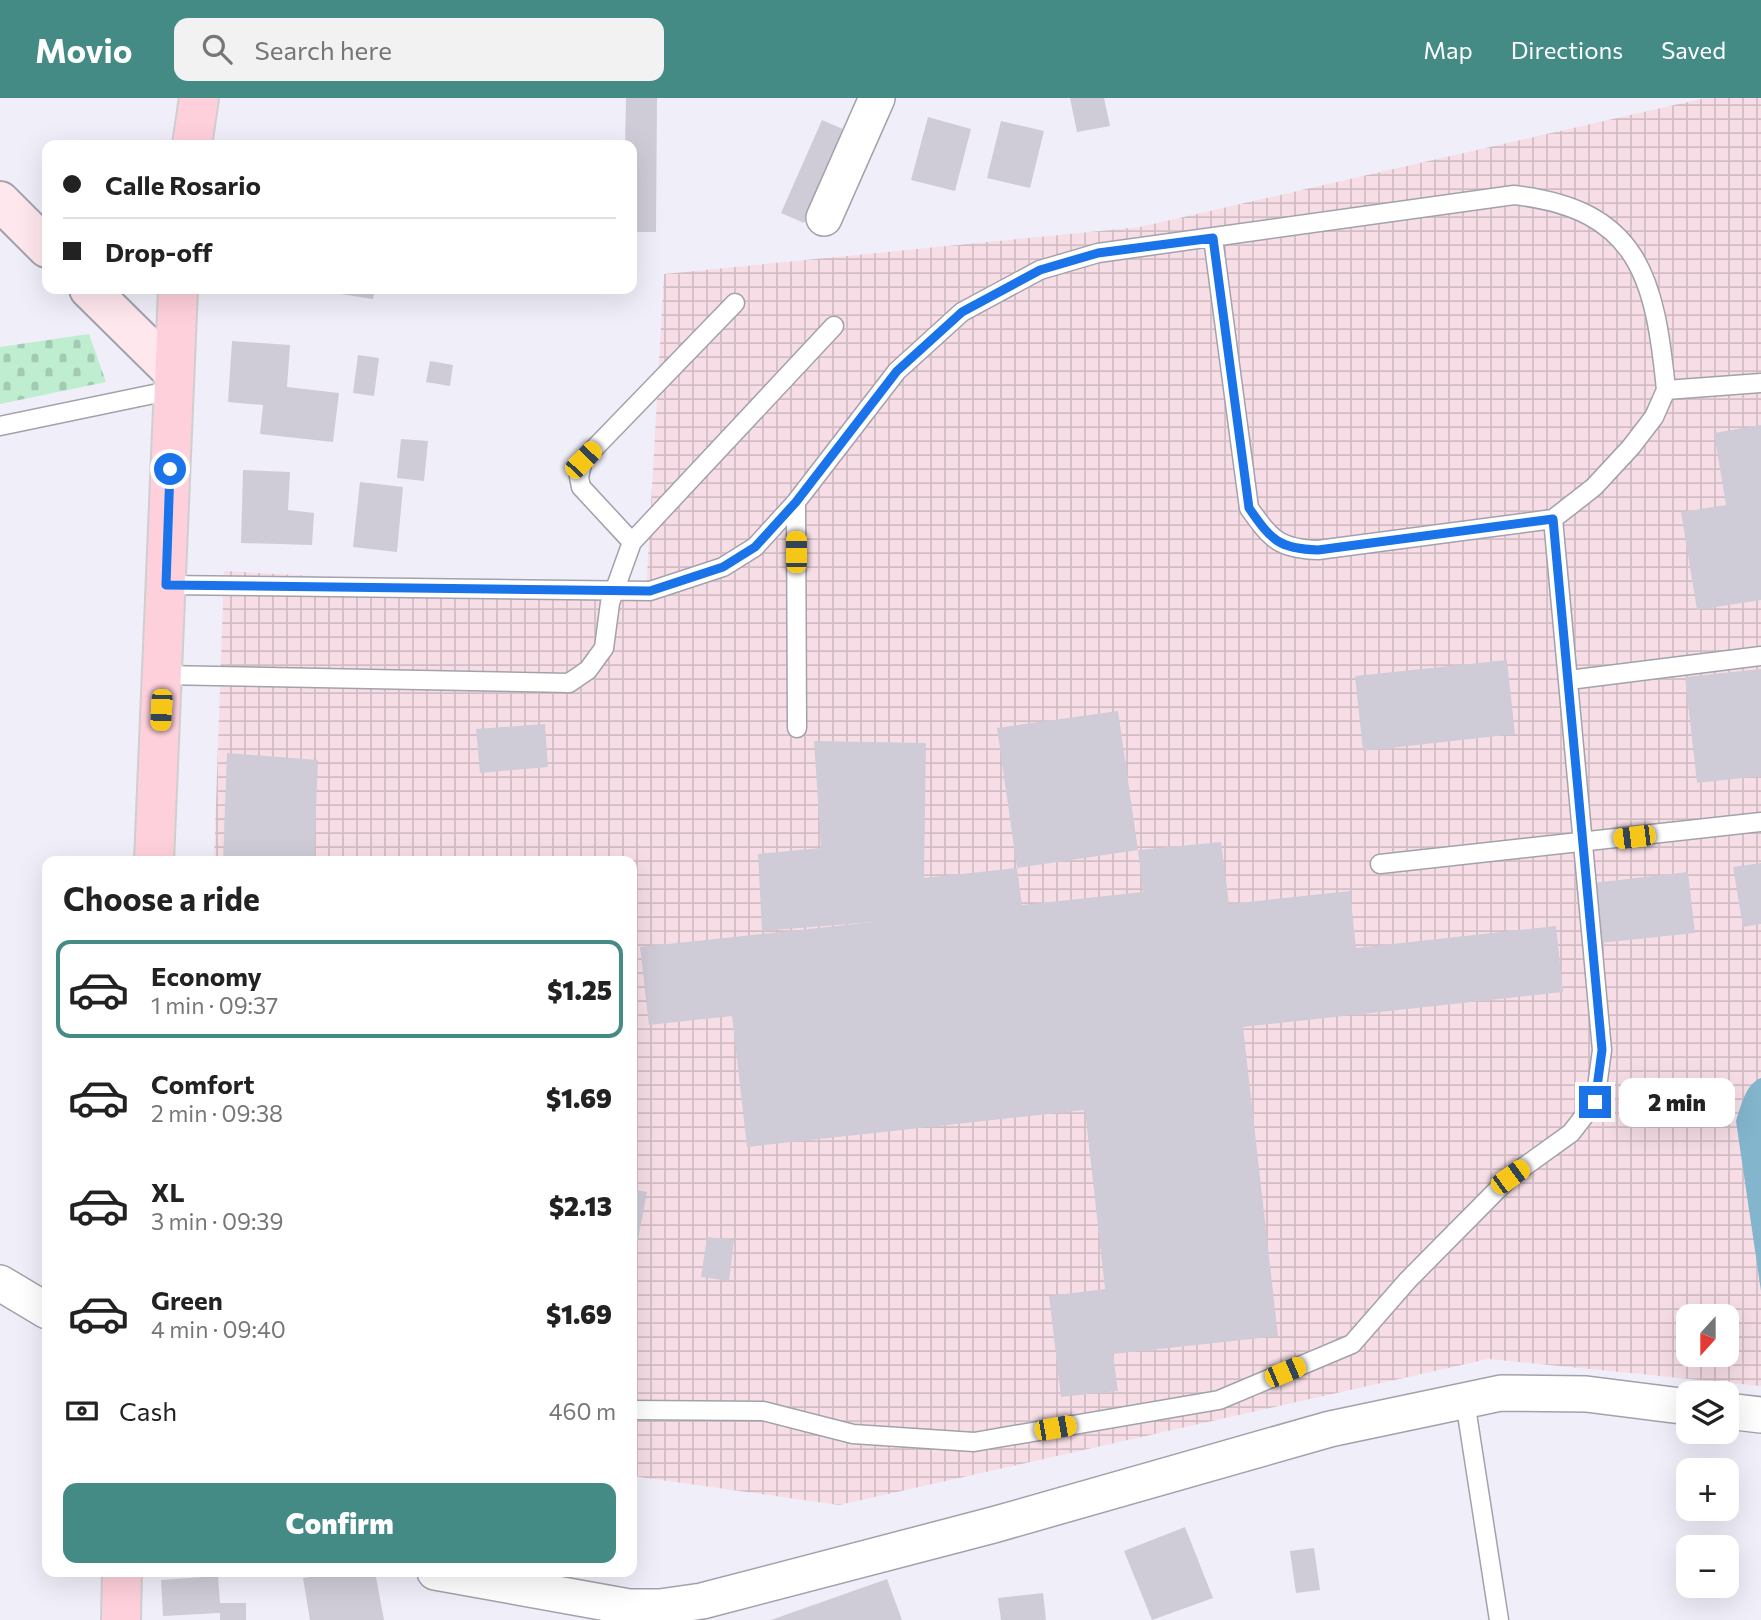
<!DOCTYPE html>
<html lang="en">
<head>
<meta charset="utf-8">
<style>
	body { margin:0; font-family:Commissioner,sans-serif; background:#f2f2f2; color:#222; height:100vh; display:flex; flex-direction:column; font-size:26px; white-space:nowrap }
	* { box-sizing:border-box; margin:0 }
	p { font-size:23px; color:#767676 }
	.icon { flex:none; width:38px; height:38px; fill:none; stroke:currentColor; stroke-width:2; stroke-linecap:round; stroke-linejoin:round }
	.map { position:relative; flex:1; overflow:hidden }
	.sheet { position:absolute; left:42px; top:758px; width:595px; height:721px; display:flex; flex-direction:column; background:#fff; border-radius:14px; box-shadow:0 7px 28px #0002 }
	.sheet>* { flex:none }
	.top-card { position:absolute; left:42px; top:42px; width:595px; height:154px; border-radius:14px; box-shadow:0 7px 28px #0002; display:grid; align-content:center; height:154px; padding:0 21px; background:#fff }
	.needle { width:46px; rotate:201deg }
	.controls { position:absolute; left:1676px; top:1206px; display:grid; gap:14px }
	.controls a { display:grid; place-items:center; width:63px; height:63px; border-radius:14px; background:#fff; box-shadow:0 7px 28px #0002; font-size:35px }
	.end { position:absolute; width:32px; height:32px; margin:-16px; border:9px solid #1a73e8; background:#fff; box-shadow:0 0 0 4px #fff }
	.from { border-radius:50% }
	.bubble { position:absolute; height:49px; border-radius:14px; background:#fff; box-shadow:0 7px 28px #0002; font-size:23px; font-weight:800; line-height:49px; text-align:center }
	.car { position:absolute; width:21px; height:42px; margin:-21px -10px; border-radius:9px; box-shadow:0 0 5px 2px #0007; background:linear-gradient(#f5c518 24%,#345 0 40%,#f5c518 0 76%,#345 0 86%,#f5c518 0) }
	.top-card b { display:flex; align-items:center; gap:24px; height:66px; font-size:26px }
	.top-card b+b { border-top:2px solid #e0e0e0 }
	.top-card i { width:18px; height:18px; background:#222 }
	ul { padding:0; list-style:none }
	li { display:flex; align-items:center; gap:21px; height:98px; margin:0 14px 10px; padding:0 7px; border:4px solid transparent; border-radius:14px }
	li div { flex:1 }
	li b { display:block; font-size:26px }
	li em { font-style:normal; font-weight:800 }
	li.selected { border-color:#448b85 }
	li>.icon { width:63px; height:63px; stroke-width:1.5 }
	h2 { padding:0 21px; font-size:32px; line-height:84px }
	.pay { display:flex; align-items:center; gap:18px; height:77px; padding:0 21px; font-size:26px }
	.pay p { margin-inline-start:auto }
	.cta { display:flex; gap:14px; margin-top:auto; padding:14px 21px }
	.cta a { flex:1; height:80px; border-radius:14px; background:#448b85; color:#fff; font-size:28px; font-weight:800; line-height:80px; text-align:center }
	header { display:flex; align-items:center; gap:42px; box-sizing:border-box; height:98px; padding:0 35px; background:#448b85; color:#fff }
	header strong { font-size:33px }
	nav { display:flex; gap:38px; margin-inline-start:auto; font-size:24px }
	.search { width:490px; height:63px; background:#f2f2f2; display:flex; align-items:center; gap:18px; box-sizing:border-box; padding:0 24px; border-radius:14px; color:#767676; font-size:26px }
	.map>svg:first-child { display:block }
	.industrial { fill:url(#industrial-grid); fill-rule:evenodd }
	.cemetery { fill:url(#cemetery-stones) }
	.water { fill:#83b5cd }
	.building { fill:#cfccd8 }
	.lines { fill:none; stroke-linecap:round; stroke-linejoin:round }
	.lane-casing { stroke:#a3a1ac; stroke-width:21 }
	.street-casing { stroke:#a3a1ac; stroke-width:38 }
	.secondary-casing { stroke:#a3a1ac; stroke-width:42 }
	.primary-casing { stroke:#cfcfcf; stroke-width:42 }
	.lane { stroke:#fff; stroke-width:18 }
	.street { stroke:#fff; stroke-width:35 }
	.secondary { stroke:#ffe7ee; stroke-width:38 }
	.primary { stroke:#fed0dc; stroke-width:38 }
	.route { stroke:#1a73e8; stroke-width:9 }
</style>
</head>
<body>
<header>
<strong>Movio</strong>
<div class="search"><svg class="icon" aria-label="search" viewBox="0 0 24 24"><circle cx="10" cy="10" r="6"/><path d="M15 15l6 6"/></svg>Search here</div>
<nav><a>Map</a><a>Directions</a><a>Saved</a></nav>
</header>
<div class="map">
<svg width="1761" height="1522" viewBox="0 0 1761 1522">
	<defs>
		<pattern id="industrial-grid" width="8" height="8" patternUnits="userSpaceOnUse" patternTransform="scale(1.75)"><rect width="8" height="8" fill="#f7dee6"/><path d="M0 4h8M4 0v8" fill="none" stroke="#d3bdc4"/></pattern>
		<pattern id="cemetery-stones" width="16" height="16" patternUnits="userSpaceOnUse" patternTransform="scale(1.75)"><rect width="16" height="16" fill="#bfedd0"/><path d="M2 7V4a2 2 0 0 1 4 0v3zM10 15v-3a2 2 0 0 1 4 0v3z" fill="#a3cab2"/></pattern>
	</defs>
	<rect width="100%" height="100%" fill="#f0eef9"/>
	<path class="industrial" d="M1705,0h56v1288l-273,-27 -649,146 -207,-29v-615h-418l10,-290 422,23 18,-320 476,-47zM1689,1218h38v38h-38z"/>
	<path class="cemetery" d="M89,236l17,48 -106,22v-57z"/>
	<path class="water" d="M1761,980v213l-25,-170c5,-14 9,-37 25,-43z"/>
	<path class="building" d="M626,0h31l-1,134h-24v-87h-7z
		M1070,0h34l6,28 -33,6z
		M928,19l43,12 -16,62 -44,-11z
		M822,22l23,10 -41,93 -23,-10z
		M1001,23l43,10 -14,57 -43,-10z
		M335,191h40l-2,10 -39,-6z
		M232,243l58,4 -3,42 52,6 -6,49 -73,-8 3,-29 -35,-3z
		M358,257l21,3 -5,38 -21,-3z
		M430,263l23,4 -3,21 -24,-4z
		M1761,327v175l-64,10 -16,-98 45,-7 -12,-72z
		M401,341l27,2 -4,40 -27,-3z
		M243,372l47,2 -2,38 26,3 -2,32 -71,-2z
		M360,384l43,5 -6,65 -44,-5z
		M1507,562l8,74 -152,17 -8,-75z
		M1761,571v107l-64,7 -12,-106z
		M1118,613l20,139 83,-8 8,62 121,-13 6,57 200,-22 7,66 -320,35 35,309 -165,18 5,37 -57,6 -12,-101 56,-7 -20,-179 -338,37 -15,-131 -83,9 -9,-78 234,-25 -112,9 -4,-77 63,-6 -7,-107 112,2 -2,135 93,-10 5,37 121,-13 -5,-42 -121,18 -20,-140z
		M545,626l3,43 -68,6 -4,-44z
		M227,655l91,7 -4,101h-91z
		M1761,765v61l-18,3 -10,-60z
		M1688,774l7,61 -95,10 -7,-60z
		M632,1091l15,3 -10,53 -5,-1z
		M707,1139l27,3 -5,41 -28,-4z
		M1185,1429l28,71 -61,22 -28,-69z
		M1314,1450l6,42 -24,3 -6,-42z
		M341,1474h34l9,48h-74l-7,-42z
		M218,1478l2,27h26v17h-26v-7l-57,3 -2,-36z
		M887,1481l15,41h-131z
		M1043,1495l3,27h-45l-3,-22z"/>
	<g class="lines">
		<defs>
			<path id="lane" d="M1213,140l36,270c22,31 30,41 69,42l235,-31 41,-32 37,-40 23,-30 12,-27
				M0,328l173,-36
				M796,404l1,226
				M632,444l-51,-55 -2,-10 4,-17 152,-157
				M166,487l484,6 73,-24 32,-20 41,-45 101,-131 65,-59 78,-42 58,-17 416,-58c125,14 141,83 152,195l95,-7
				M162,577l407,8 19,-13 16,-22 6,-45 22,-61 202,-216
				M1569,582l192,-24
				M1380,766l381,-42
				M1465,1303l34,219
				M632,1312l131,1 90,23 121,8 245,-42 133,-56 56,-64 102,-103 61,-44 24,-31 7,-52 -49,-531"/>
			<path id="street" d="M824,120l53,-120
				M0,1185l47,28
				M1727,1313l34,4
				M435,1474l194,35h31l42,-6 291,-76 337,-96 171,-36 85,1 103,13"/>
			<path id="secondary" d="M0,103l47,47
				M89,191l84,83"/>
			<path id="primary" d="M192,47l7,-47
				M154,763l24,-572
				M121,1522l1,-48"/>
		</defs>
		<use href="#lane" class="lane-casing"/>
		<use href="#street" class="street-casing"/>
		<use href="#secondary" class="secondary-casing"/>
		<use href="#primary" class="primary-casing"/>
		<use href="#lane" class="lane"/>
		<use href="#street" class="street"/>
		<use href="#secondary" class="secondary"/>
		<use href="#primary" class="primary"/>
	</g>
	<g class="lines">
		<path class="route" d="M170,371l-4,116 484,6 73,-24 32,-20 41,-45 101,-131 65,-59 78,-42 58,-17 115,-15 36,270c22,32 30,41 69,42l235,-31 49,531 -7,52"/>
	</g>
</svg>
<div class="controls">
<a><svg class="needle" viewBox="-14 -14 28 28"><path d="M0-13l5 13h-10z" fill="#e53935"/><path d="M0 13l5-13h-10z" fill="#767676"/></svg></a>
<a><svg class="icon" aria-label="layers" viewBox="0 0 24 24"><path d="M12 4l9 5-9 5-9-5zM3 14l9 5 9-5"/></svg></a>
<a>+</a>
<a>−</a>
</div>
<i class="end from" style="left:170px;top:371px"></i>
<i class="end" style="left:1595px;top:1004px"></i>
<div class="bubble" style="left:1619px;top:980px;width:116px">2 min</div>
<i class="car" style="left:583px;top:362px;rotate:44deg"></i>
<i class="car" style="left:796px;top:454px;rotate:0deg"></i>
<i class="car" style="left:161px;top:612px;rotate:183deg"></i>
<i class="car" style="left:1634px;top:739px;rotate:263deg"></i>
<i class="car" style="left:1510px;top:1079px;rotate:54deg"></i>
<i class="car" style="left:1285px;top:1274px;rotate:67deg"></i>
<i class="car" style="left:1055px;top:1330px;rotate:80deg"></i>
<div class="top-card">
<b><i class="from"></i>Calle Rosario</b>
<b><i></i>Drop-off</b>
</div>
<section class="sheet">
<h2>Choose a ride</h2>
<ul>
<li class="selected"><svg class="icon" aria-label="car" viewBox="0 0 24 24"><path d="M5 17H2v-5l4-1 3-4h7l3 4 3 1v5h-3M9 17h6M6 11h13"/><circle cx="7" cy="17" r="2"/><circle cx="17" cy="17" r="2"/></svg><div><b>Economy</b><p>1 min · 09:37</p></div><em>$1.25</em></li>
<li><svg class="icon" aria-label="car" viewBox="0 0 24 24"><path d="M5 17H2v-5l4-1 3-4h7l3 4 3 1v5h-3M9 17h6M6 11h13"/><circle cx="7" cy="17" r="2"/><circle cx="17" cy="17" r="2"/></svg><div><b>Comfort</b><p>2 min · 09:38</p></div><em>$1.69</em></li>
<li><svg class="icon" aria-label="car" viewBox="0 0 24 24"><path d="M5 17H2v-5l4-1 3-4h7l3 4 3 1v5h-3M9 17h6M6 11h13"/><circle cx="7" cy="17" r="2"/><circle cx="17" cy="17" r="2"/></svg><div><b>XL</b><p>3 min · 09:39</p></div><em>$2.13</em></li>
<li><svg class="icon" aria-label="car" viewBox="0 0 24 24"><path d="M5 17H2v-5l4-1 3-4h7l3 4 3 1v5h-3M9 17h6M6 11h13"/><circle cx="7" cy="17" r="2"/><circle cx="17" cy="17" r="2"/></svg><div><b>Green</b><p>4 min · 09:40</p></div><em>$1.69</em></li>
</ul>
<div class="pay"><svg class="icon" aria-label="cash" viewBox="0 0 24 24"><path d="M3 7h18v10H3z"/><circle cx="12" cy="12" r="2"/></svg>Cash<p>460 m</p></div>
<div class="cta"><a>Confirm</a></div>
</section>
</div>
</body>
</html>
